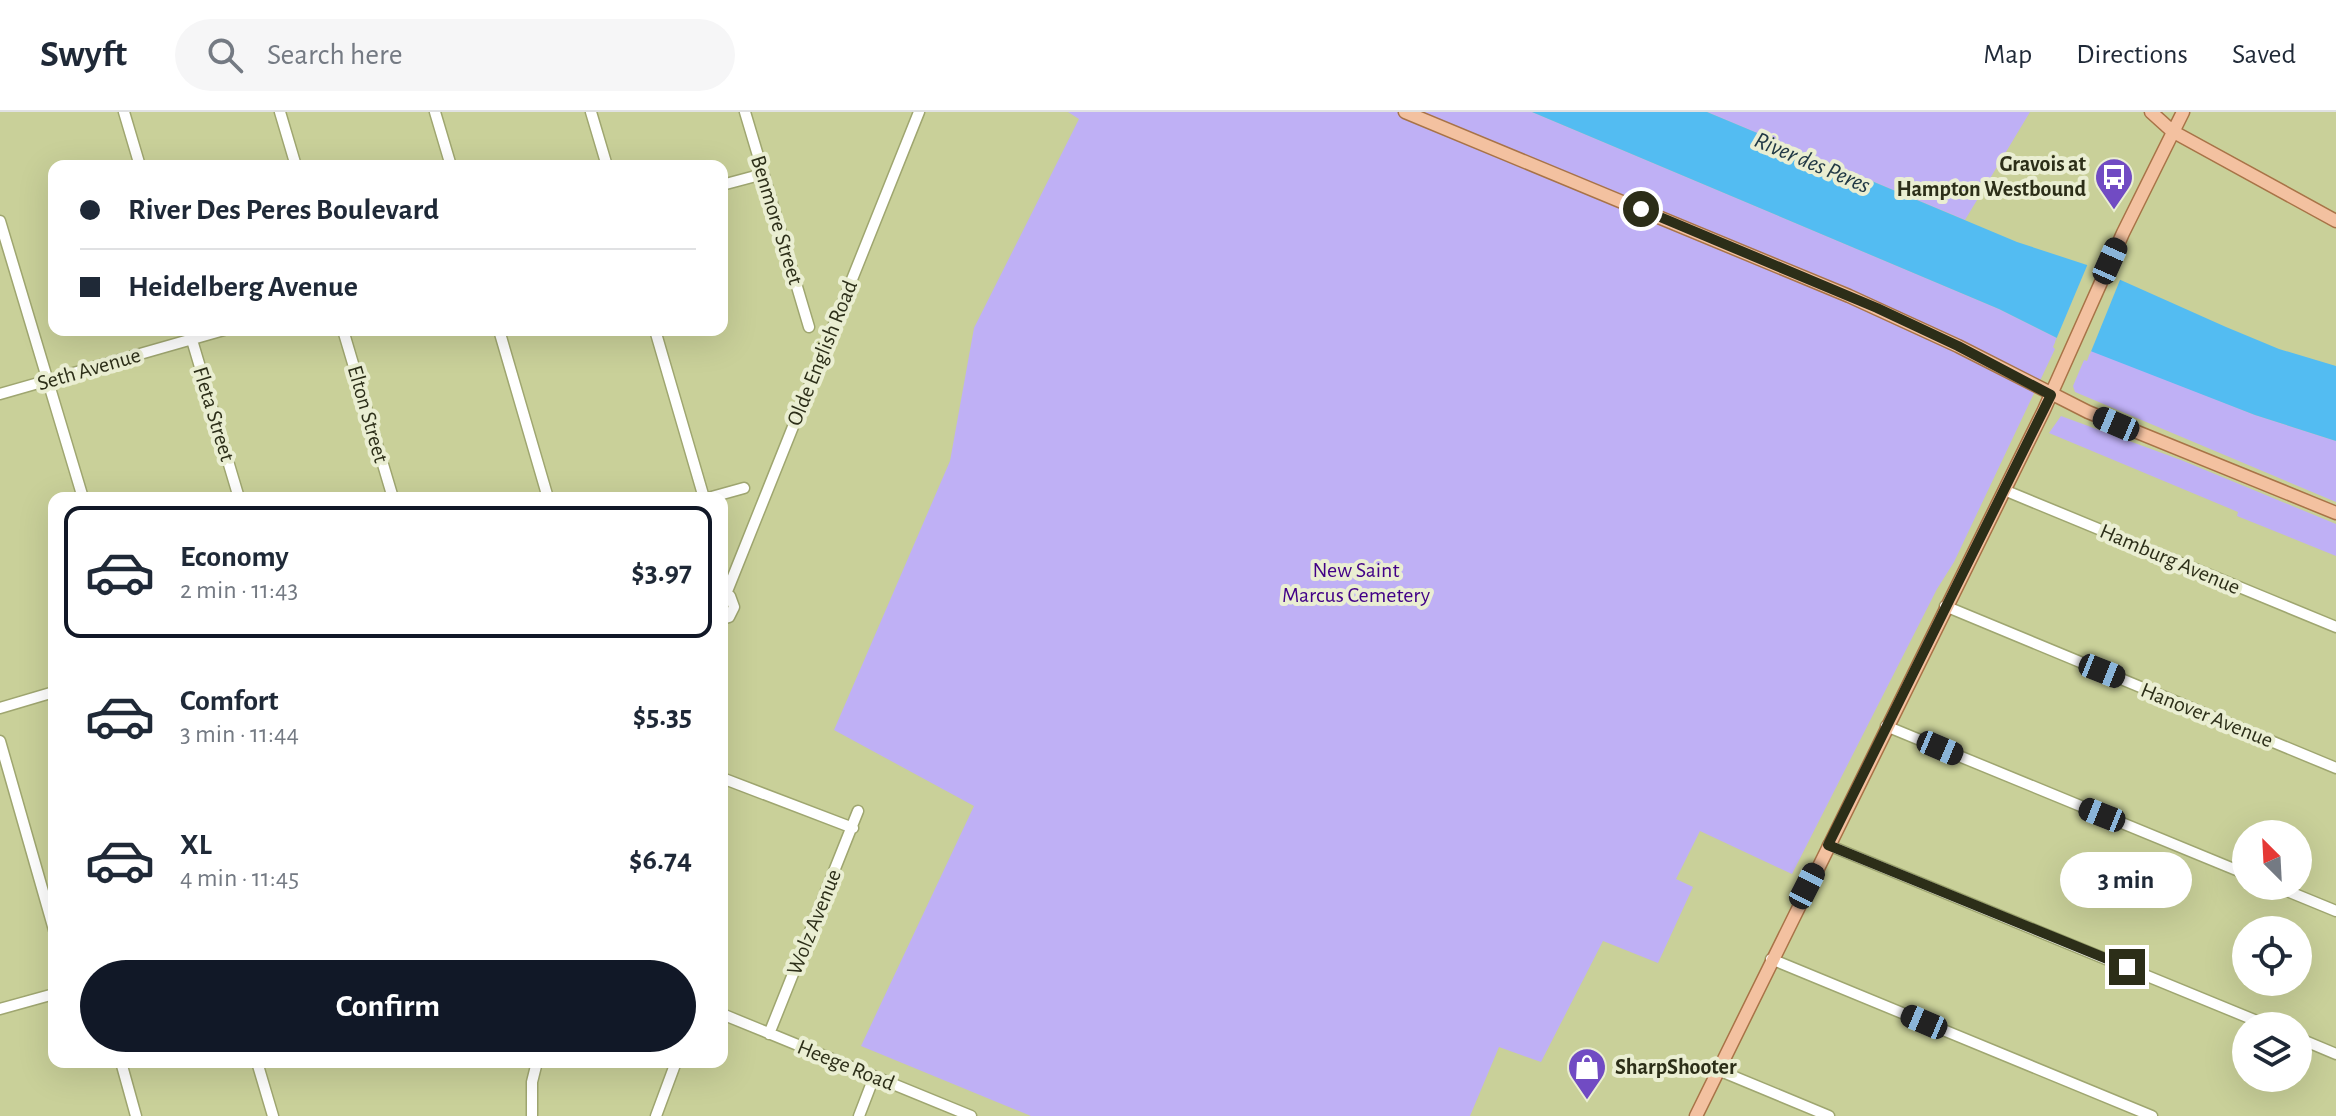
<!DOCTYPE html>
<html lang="en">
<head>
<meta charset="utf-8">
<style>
	body { margin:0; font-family:"Alegreya Sans",sans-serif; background:#f6f6f7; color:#1f2937; height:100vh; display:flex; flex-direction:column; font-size:30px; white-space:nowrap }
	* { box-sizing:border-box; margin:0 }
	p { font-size:26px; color:#747a83 }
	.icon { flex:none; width:44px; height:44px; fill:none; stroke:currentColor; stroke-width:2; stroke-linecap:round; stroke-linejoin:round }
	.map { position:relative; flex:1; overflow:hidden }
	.sheet { position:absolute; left:48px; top:380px; width:680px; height:576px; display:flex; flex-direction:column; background:#fff; border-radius:16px; box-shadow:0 8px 32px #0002 }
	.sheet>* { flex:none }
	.top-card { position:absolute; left:48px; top:48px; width:680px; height:176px; border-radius:16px; box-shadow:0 8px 32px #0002; display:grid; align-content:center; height:176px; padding:0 32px; background:#fff }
	.needle { width:52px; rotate:336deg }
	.tools { position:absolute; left:2232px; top:708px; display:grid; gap:16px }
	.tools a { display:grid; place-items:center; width:80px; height:80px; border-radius:50%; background:#fff; box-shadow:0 8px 32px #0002; font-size:40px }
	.end { position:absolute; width:36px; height:36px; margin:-18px; border:10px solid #2c2e18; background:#fff; box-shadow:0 0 0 4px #fff }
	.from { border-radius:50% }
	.bubble { position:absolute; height:56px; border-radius:28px; background:#fff; box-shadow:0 8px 32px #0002; font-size:26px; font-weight:700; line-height:56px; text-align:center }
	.car { position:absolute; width:24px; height:48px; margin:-24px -12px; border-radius:10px; box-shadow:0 0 6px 2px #0007; background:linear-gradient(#222 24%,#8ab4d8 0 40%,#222 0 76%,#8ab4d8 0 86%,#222 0) }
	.top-card b { display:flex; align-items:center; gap:28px; height:76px; font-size:30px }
	.top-card b+b { border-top:2px solid #e0e1e3 }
	.top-card i { width:20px; height:20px; background:#1f2937 }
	ul { padding:14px 0 0; list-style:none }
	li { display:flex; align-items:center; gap:24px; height:132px; margin:0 16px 12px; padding:0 16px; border:4px solid transparent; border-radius:16px }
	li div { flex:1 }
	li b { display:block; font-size:30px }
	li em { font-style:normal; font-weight:700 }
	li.current { border-color:#111827 }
	li>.icon { width:72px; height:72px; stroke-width:1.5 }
	.primary-button { display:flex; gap:16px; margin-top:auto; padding:16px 32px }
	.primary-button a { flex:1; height:92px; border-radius:48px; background:#111827; color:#fff; font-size:32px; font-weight:700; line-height:92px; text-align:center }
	header { display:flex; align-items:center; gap:48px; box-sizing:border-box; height:112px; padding:0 40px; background:#fff; border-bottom:2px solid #e0e1e3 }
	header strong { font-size:38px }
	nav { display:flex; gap:44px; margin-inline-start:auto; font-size:28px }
	.search { width:560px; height:72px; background:#f6f6f7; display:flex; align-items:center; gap:20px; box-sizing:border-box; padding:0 28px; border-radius:44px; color:#747a83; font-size:30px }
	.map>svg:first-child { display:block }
	.green { fill:#bfb0f5 }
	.water { fill:#53bcf2 }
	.pier { fill:#c9d099 }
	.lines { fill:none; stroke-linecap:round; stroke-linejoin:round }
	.minor-casing { stroke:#9fa670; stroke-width:13 }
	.major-casing { stroke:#a87347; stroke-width:15 }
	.minor { stroke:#fff; stroke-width:10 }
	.major { stroke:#f3c1a0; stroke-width:12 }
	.route { stroke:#2c2e18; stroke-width:10 }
	.labels { text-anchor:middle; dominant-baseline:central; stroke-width:8; stroke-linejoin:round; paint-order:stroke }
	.poi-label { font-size:22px; font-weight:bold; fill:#2c2e18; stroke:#eaeed2; text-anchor:end }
	.street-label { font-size:22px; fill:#2c2e18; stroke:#eaeed2 }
	.park-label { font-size:22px; fill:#410087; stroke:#eaeed2 }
	.water-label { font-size:24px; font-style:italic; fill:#213945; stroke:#eaeed2 }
</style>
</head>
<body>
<header>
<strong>Swyft</strong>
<div class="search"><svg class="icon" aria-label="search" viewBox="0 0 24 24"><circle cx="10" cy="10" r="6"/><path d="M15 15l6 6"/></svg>Search here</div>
<nav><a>Map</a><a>Directions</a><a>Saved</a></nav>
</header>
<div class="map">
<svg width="2336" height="1004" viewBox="0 0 2336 1004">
	<rect width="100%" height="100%" fill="#c9d099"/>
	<path class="green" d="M1068,0h464l467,197 58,29 -4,9 2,2 -101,213 -17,27 -145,285 -92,-43 -24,48 17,8 -35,76 -55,-22 -62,121 -42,-15 -29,69h-439l-170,-70 113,-240 -140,-76 116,-269 24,-133 105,-209z
		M1707,0h323l-65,108z
		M2091,238l164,65 81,26v61l-261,-110 -2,-6 11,-26 3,1z
		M2061,304l120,44 155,64v32l-99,-40 1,-4 -189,-79z"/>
	<path class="water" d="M1532,0h175l310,130 70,23 139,62 53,22 57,17v75l-81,-26 -198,-77 -58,-29z"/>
	<path class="pier" d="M2089,149l33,14 -32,79 -35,-12z"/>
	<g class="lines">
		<defs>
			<path id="minor" d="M124,0l16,54
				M280,0l16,54
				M435,0l16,54
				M591,0l16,54
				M745,0l64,215
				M722,73l41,-11
				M0,109l83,277
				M189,218l50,168
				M343,218l50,168
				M499,218l49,168
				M655,218l49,168
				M0,282l224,-64
				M2004,378l332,137
				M708,386l36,-10
				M722,481l8,3 4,11 -5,10 -7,2
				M726,482l193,-482
				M1945,494l391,162
				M0,596l54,-16
				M1886,614l360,148
				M0,629l54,189
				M722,666l131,50
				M1828,733l441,181
				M2275,774l61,25
				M1771,847l381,157
				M0,897l54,-15
				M722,902l249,102
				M769,922l89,-223
				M2298,926l38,16
				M121,950l15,54
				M257,950l16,54
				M1718,958l111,46
				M532,1004v-34l5,-20
				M656,1004l20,-54
				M859,1004l15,-39"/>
			<path id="major" d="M1405,0l444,184 109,50 130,66 248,101
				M2151,0l21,19 164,90
				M1696,1004l348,-706 79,-177 60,-121"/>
		</defs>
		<use href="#minor" class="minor-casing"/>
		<use href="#major" class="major-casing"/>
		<use href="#minor" class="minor"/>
		<use href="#major" class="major"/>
	</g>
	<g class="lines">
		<path class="route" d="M1641,97l236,99 81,38 93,49 -223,450 299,122"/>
	</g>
	<defs>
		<symbol id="bus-pin" viewBox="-11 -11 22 30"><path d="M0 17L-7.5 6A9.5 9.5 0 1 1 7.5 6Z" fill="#714bc3" stroke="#eaeed2"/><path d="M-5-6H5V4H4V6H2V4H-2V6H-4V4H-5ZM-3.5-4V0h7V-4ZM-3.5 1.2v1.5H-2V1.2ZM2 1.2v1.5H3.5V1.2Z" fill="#fff"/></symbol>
		<symbol id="shop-pin" viewBox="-11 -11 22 30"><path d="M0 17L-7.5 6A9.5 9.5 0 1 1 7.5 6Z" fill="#714bc3" stroke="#eaeed2"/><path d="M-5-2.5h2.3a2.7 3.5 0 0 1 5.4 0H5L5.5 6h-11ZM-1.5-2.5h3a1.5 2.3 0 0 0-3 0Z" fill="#fff"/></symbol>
	</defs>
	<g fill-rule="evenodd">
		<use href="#bus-pin" x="2092" y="43" width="44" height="60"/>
		<use href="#shop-pin" x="1565" y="933" width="44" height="60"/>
	</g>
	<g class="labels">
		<g class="poi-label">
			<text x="2086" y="52">Gravois at<tspan x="2086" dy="25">Hampton Westbound</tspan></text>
			<text x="1615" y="955" text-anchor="start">SharpShooter</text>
		</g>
		<g class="street-label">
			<text transform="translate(777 108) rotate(73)">Benmore Street</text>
			<text transform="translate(822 241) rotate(-68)">Olde English Road</text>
			<text transform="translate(89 257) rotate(-16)">Seth Avenue</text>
			<text transform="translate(214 302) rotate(73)">Fleta Street</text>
			<text transform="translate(368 302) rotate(74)">Elton Street</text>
			<text transform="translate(2170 447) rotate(23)">Hamburg Avenue</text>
			<text transform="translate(2207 603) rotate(22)">Hanover Avenue</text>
			<text transform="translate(814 810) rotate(-68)">Wolz Avenue</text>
			<text transform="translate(846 953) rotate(22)">Heege Road</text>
		</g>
		<g class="park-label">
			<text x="1356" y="458">New Saint<tspan x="1356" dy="25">Marcus Cemetery</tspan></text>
		</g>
		<g class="water-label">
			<text transform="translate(1812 51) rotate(23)">River des Peres</text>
		</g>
	</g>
</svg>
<div class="tools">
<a><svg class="needle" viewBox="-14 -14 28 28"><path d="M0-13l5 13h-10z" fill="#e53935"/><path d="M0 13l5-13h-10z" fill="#747a83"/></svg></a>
<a><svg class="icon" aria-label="locate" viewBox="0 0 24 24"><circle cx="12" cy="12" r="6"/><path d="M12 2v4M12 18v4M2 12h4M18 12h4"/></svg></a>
<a><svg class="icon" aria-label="layers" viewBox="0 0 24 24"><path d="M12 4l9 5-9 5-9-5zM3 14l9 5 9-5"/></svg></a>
</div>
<i class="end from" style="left:1641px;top:97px"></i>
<i class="end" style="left:2127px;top:855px"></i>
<div class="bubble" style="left:2060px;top:740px;width:132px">3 min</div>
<i class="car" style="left:2110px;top:149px;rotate:24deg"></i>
<i class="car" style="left:2116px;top:312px;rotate:293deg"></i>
<i class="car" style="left:2102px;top:559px;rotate:112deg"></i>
<i class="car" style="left:1940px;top:636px;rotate:113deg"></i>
<i class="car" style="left:2102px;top:703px;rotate:292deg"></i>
<i class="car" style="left:1807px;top:774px;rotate:27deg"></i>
<i class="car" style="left:1924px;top:910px;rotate:293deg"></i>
<div class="top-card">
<b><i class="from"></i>River Des Peres Boulevard</b>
<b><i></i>Heidelberg Avenue</b>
</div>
<section class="sheet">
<ul>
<li class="current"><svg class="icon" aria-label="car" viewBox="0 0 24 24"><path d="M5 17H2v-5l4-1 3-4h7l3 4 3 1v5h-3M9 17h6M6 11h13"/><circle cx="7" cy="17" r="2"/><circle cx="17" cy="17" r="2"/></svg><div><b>Economy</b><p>2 min · 11:43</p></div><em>$3.97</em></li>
<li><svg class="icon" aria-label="car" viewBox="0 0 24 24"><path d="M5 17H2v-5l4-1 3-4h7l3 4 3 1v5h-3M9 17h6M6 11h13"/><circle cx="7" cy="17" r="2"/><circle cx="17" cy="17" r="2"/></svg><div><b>Comfort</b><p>3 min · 11:44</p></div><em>$5.35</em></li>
<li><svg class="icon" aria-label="car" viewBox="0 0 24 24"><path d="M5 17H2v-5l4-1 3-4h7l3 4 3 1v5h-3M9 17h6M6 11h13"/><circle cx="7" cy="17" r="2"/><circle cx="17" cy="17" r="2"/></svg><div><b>XL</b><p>4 min · 11:45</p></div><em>$6.74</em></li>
</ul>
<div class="primary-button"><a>Confirm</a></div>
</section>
</div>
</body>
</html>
